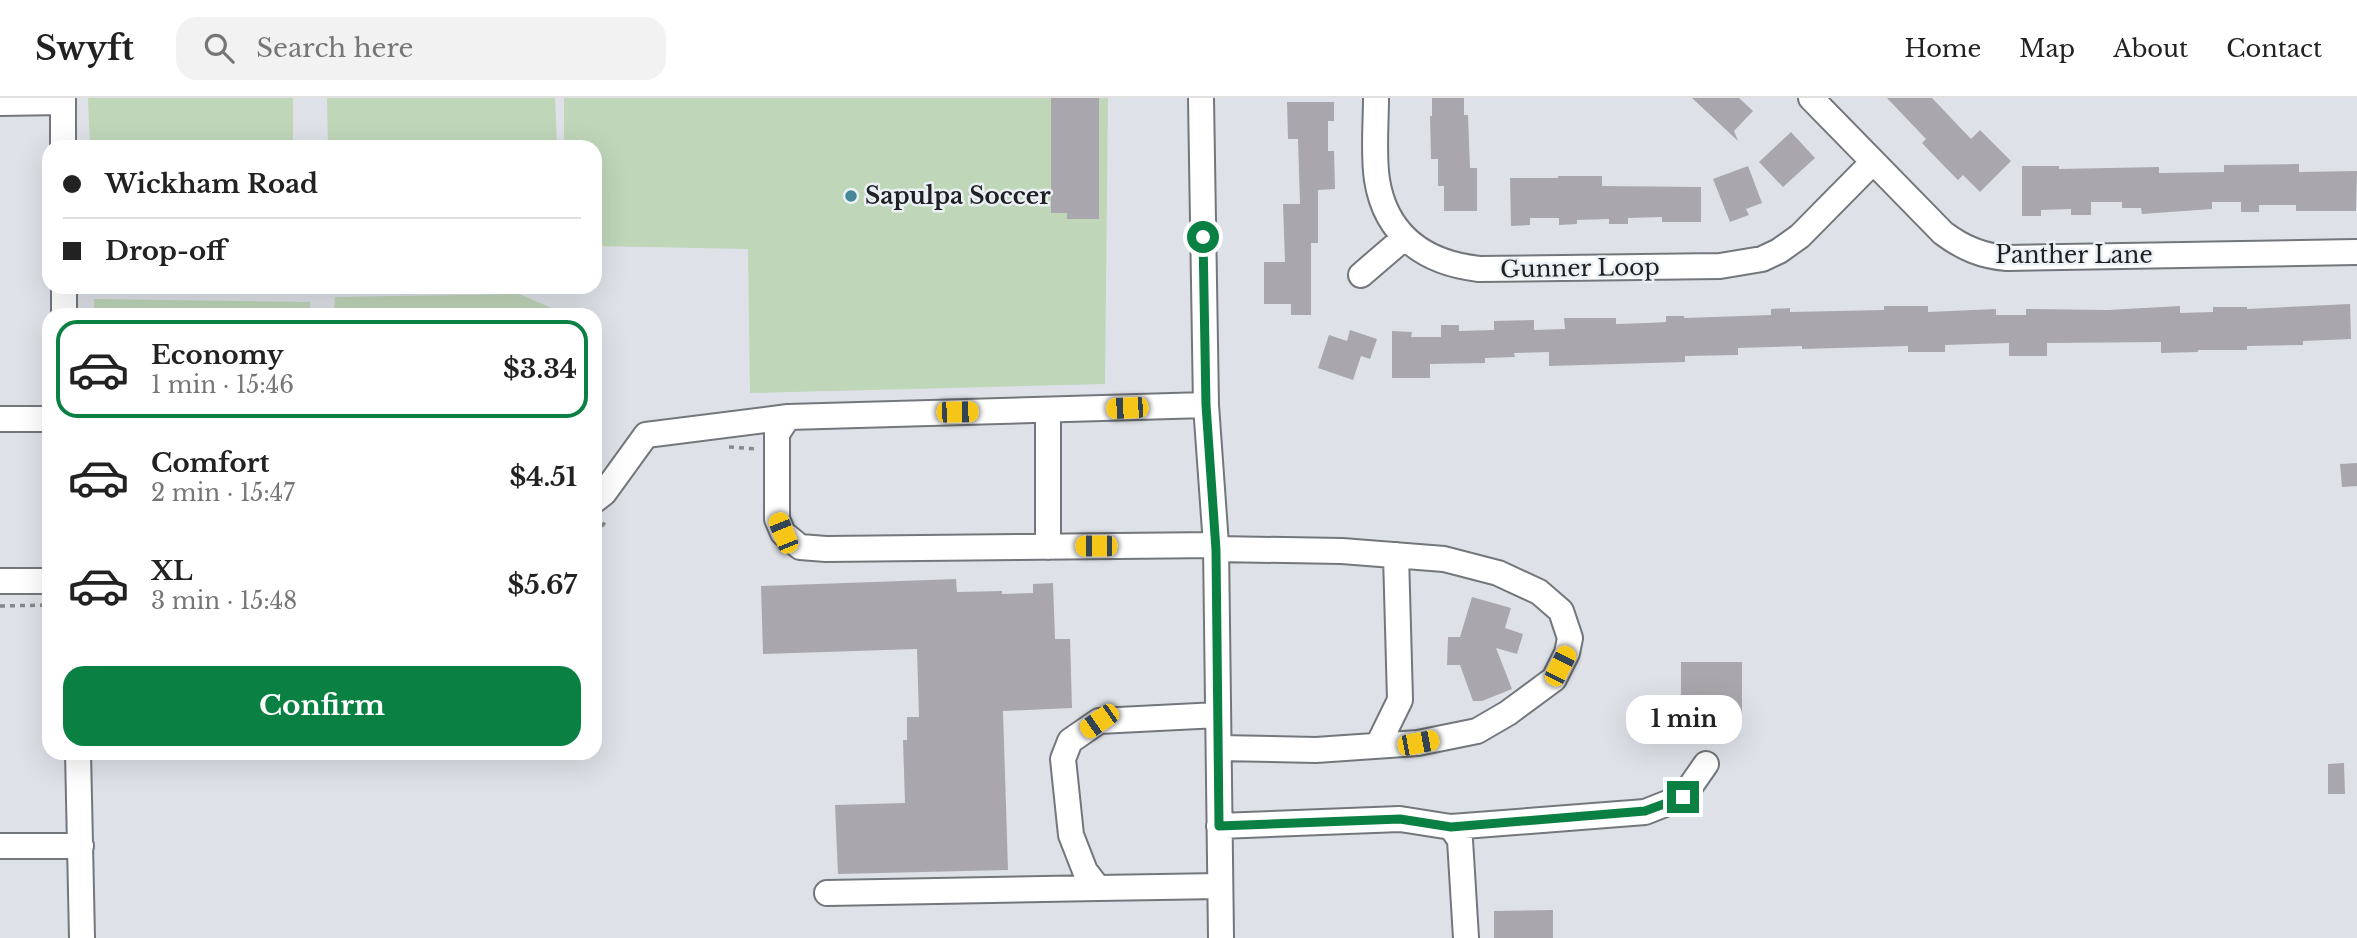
<!DOCTYPE html>
<html lang="en">
<head>
<meta charset="utf-8">
<style>
	body { margin:0; font-family:"Libre Baskerville",serif; background:#f2f2f2; color:#222; height:100vh; display:flex; flex-direction:column; font-size:26px; white-space:nowrap }
	* { box-sizing:border-box; margin:0 }
	p { font-size:23px; color:#767676 }
	.icon { flex:none; width:38px; height:38px; fill:none; stroke:currentColor; stroke-width:2; stroke-linecap:round; stroke-linejoin:round }
	.map { position:relative; flex:1; overflow:hidden }
	.drawer { position:absolute; left:42px; top:210px; width:560px; height:452px; display:flex; flex-direction:column; background:#fff; border-radius:21px; box-shadow:0 7px 28px #0002 }
	.drawer>* { flex:none }
	.banner { position:absolute; left:42px; top:42px; width:560px; height:154px; border-radius:21px; box-shadow:0 7px 28px #0002; display:grid; align-content:center; height:154px; padding:0 21px; background:#fff }
	.end { position:absolute; width:32px; height:32px; margin:-16px; border:9px solid #0b8043; background:#fff; box-shadow:0 0 0 4px #fff }
	.from { border-radius:50% }
	.bubble { position:absolute; height:49px; border-radius:21px; background:#fff; box-shadow:0 7px 28px #0002; font-size:23px; font-weight:700; line-height:49px; text-align:center }
	.car { position:absolute; width:21px; height:42px; margin:-21px -10px; border-radius:9px; box-shadow:0 0 5px 2px #0007; background:linear-gradient(#f5c518 24%,#345 0 40%,#f5c518 0 76%,#345 0 86%,#f5c518 0) }
	.banner b { display:flex; align-items:center; gap:24px; height:66px; font-size:26px }
	.banner b+b { border-top:2px solid #e0e0e0 }
	.banner i { width:18px; height:18px; background:#222 }
	ul { padding:12px 0 0; list-style:none }
	li { display:flex; align-items:center; gap:21px; height:98px; margin:0 14px 10px; padding:0 7px; border:4px solid transparent; border-radius:21px }
	li div { flex:1 }
	li b { display:block; font-size:26px }
	li em { font-style:normal; font-weight:700 }
	li.selected { border-color:#0b8043 }
	li>.icon { width:63px; height:63px; stroke-width:1.5 }
	.button { display:flex; gap:14px; margin-top:auto; padding:14px 21px }
	.button a { flex:1; height:80px; border-radius:21px; background:#0b8043; color:#fff; font-size:28px; font-weight:700; line-height:80px; text-align:center }
	header { display:flex; align-items:center; gap:42px; box-sizing:border-box; height:98px; padding:0 35px; background:#fff; border-bottom:2px solid #e0e0e0 }
	header strong { font-size:33px }
	nav { display:flex; gap:38px; margin-inline-start:auto; font-size:24px }
	.search { width:490px; height:63px; background:#f2f2f2; display:flex; align-items:center; gap:18px; box-sizing:border-box; padding:0 24px; border-radius:21px; color:#767676; font-size:26px }
	.map>svg:first-child { display:block }
	.green { fill:#bfd6b9 }
	.building { fill:#a9a7ad }
	.lines { fill:none; stroke-linecap:round; stroke-linejoin:round }
	.minor-casing { stroke:#73777c; stroke-width:28 }
	.path { stroke:#85888c; stroke-width:3.5; stroke-dasharray:5 5; stroke-linecap:butt }
	.minor { stroke:#fff; stroke-width:24 }
	.route { stroke:#0b8043; stroke-width:9 }
	.poi-dot { fill:#468899; stroke:#ebf0f5; stroke-width:2.5 }
	.labels { text-anchor:middle; dominant-baseline:central; stroke-width:5; stroke-linejoin:round; paint-order:stroke }
	.poi-label { font-size:23px; font-weight:bold; fill:#1e2022; stroke:#ebf0f5; text-anchor:start }
	.street-label { font-size:23px; fill:#1e2022; stroke:#ebf0f5 }
</style>
</head>
<body>
<header>
<strong>Swyft</strong>
<div class="search"><svg class="icon" aria-label="search" viewBox="0 0 24 24"><circle cx="10" cy="10" r="6"/><path d="M15 15l6 6"/></svg>Search here</div>
<nav><a>Home</a><a>Map</a><a>About</a><a>Contact</a></nav>
</header>
<div class="map">
<svg width="2357" height="840" viewBox="0 0 2357 840">
	<rect width="100%" height="100%" fill="#dee2e8"/>
	<path class="green" d="M88,0h205v49h-203z
		M327,0h228l2,49h-229z
		M564,0h544l-3,286 -355,9 -2,-144 -153,-3v-99h-31z
		M519,196l37,16v5h-222l1,-18z
		M94,201l216,3v13h-216z"/>
	<path class="building" d="M1051,0h48v121h-32v-6h-16z
		M1432,0h32v17h4l2,53h7v43h-33v-25h-6v-27h-7l-1,-43h2z
		M1692,0h47l14,13 -19,20 4,10z
		M1887,0h45l39,41 9,-9 31,31 -31,31 -17,-17 -5,5 -14,-14 -22,-23 4,-4z
		M1287,4h47v19h-6v30h6l1,38 -17,1v53h-7v72h-20v-11h-27v-42h21l-2,-58h17l-2,-65h-10z
		M1791,34l24,26 -32,29 -24,-25z
		M2299,66v8l58,-1 -1,40h-60v-6h-37v7h-18v-10h-29v7l-70,5 -1,-6h-19v-6h-31v13h-20v-6l-30,1v6h-19v-50h37v3l100,-2v6l65,-1v-7z
		M1748,68l14,37 -16,6 3,6 -19,7 -17,-43z
		M1558,78h44v10l99,1v35h-39v-5l-34,1v6h-19v-5l-32,1v4l-18,1v-7h-29v7l-19,1 -1,-48h48z
		M2350,206l1,35 -48,2v4l-56,1v4h-49v2l-37,1v-11l-114,1v13h-38v-13l-64,2v7h-37v-6l-106,3v-3l-64,2v7l-53,1v6l-136,4v-14l-35,1 1,4 -30,1v5l-55,1v14h-38v-47l20,1 -1,5h30v-12h18v6l35,-1v-9l40,-1v10l31,-1 -1,-11h52v6l31,-1 19,-1v-6h18v2l87,-3v-6l19,-1v4l94,-2v-4h44v6l68,-3v6h30v-6l82,1 72,-4v7l33,-1v-5h34v2z
		M1350,232l27,9 -7,20 -9,-3 -8,24 -35,-12 11,-33 18,6z
		M2357,365v23l-15,1 -2,-23z
		M956,481l1,13 45,-1v3l31,-1v-9l20,-1 2,56h15l2,69 -69,3 5,159 -170,4 -3,-69 70,-2 -2,-63h4v-23h12l-2,-68 -154,5 -2,-68z
		M1472,499l39,11 -6,20 18,6 -6,20 -21,-6 16,41 -30,12h-9l-13,-36h-13l1,-28h12z
		M1681,564h61v51h-61z
		M2344,665l1,31h-17v-30z
		M1553,812v28h-59v-27z"/>
	<g class="lines">
		<defs>
			<path id="minor" d="M63,0v49
				M1201,0l5,307 10,140 5,393
				M1376,0c0,27 -3,56 1,82 9,56 49,83 102,89l241,-3 42,-7 17,-8 21,-15 73,-74
				M1811,0l132,135c20,15 39,23 64,25l350,-6
				M0,5l63,-1
				M1361,177l43,-37
				M64,189v28
				M1206,307l-418,12 -11,17v85l6,14 17,14 26,2 390,-4
				M0,321h49
				M595,402l9,-7 42,-58 142,-18
				M1048,449v-136
				M1216,451l126,2 102,8 54,14 41,19 22,19 9,27 -3,15 -13,26 -46,34 -31,18 -59,12 -102,7 -97,-2
				M0,483h49
				M1218,617l-119,6 -29,20 -7,18 8,76 14,36 13,17 122,-2
				M1378,647l22,-45 -4,-145
				M78,654l4,186
				M1219,728l181,-7 51,8 9,13 6,98
				M1451,729l194,-15 38,-15 23,-33
				M0,748h81
				M827,795l271,-5"/>
		</defs>
		<use href="#minor" class="minor-casing"/>
		<path class="path" d="M729,349l27,2
			M595,436l13,-15
			M0,508l49,-1"/>
		<use href="#minor" class="minor"/>
	</g>
	<g class="lines">
		<path class="route" d="M1203,139l3,168 10,145 3,276 181,-7 51,8 194,-16 38,-14"/>
	</g>
	<circle class="poi-dot" cx="851" cy="98" r="7"/>
	<g class="labels">
		<g class="poi-label">
			<text x="865" y="98">Sapulpa Soccer</text>
		</g>
		<g class="street-label">
			<text x="2074" y="157">Panther Lane</text>
			<text transform="translate(1580 170) rotate(-1)">Gunner Loop</text>
		</g>
	</g>
</svg>
<i class="end from" style="left:1203px;top:139px"></i>
<i class="end" style="left:1683px;top:699px"></i>
<div class="bubble" style="left:1626px;top:597px;width:116px">1 min</div>
<i class="car" style="left:1127px;top:310px;rotate:268deg"></i>
<i class="car" style="left:957px;top:314px;rotate:89deg"></i>
<i class="car" style="left:783px;top:435px;rotate:338deg"></i>
<i class="car" style="left:1096px;top:448px;rotate:270deg"></i>
<i class="car" style="left:1560px;top:568px;rotate:27deg"></i>
<i class="car" style="left:1099px;top:623px;rotate:235deg"></i>
<i class="car" style="left:1418px;top:645px;rotate:79deg"></i>
<div class="banner">
<b><i class="from"></i>Wickham Road</b>
<b><i></i>Drop-off</b>
</div>
<section class="drawer">
<ul>
<li class="selected"><svg class="icon" aria-label="car" viewBox="0 0 24 24"><path d="M5 17H2v-5l4-1 3-4h7l3 4 3 1v5h-3M9 17h6M6 11h13"/><circle cx="7" cy="17" r="2"/><circle cx="17" cy="17" r="2"/></svg><div><b>Economy</b><p>1 min · 15:46</p></div><em>$3.34</em></li>
<li><svg class="icon" aria-label="car" viewBox="0 0 24 24"><path d="M5 17H2v-5l4-1 3-4h7l3 4 3 1v5h-3M9 17h6M6 11h13"/><circle cx="7" cy="17" r="2"/><circle cx="17" cy="17" r="2"/></svg><div><b>Comfort</b><p>2 min · 15:47</p></div><em>$4.51</em></li>
<li><svg class="icon" aria-label="car" viewBox="0 0 24 24"><path d="M5 17H2v-5l4-1 3-4h7l3 4 3 1v5h-3M9 17h6M6 11h13"/><circle cx="7" cy="17" r="2"/><circle cx="17" cy="17" r="2"/></svg><div><b>XL</b><p>3 min · 15:48</p></div><em>$5.67</em></li>
</ul>
<div class="button"><a>Confirm</a></div>
</section>
</div>
</body>
</html>
